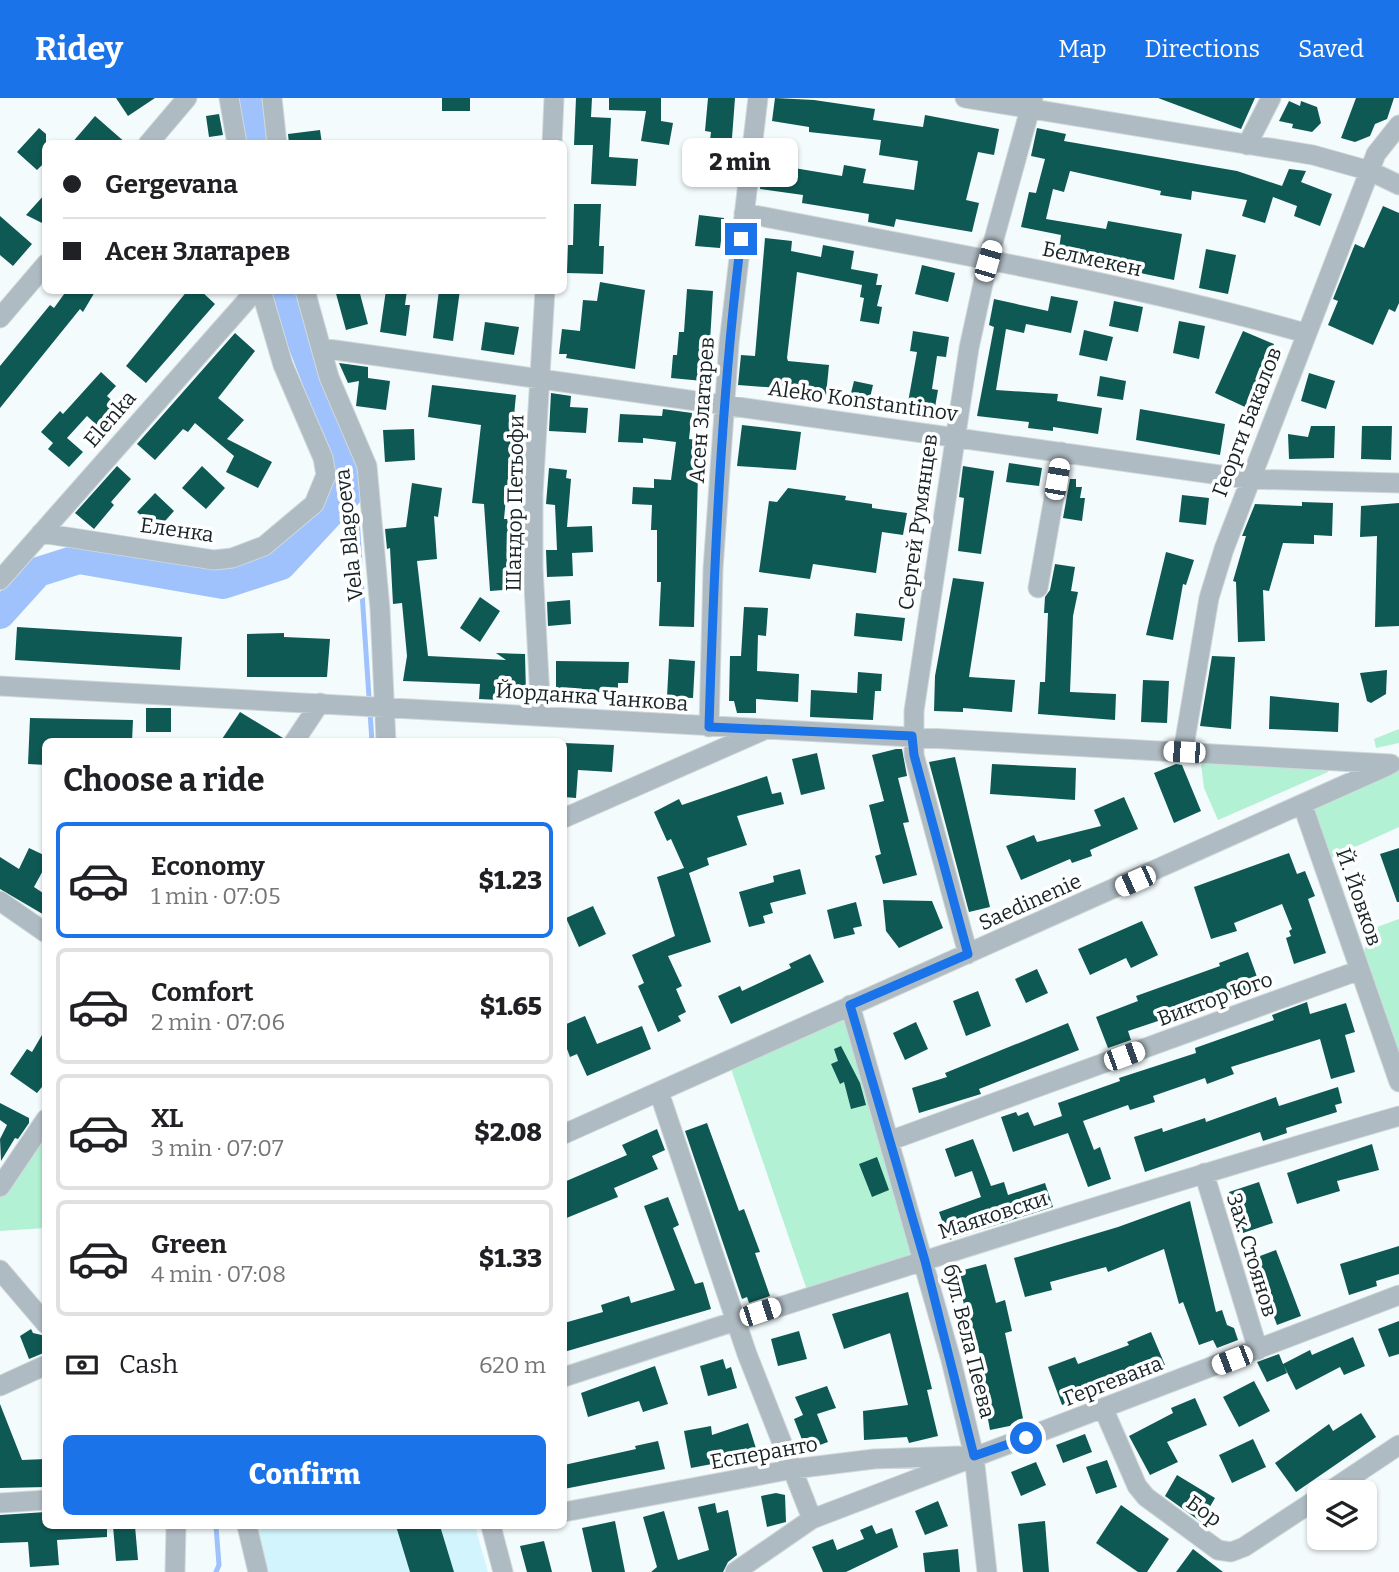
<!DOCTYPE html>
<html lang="en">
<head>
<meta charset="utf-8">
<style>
	body { margin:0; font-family:Bitter,serif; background:#f2f2f2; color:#202124; height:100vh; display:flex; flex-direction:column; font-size:26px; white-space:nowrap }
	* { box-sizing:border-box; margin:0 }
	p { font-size:23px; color:#757577 }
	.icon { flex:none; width:38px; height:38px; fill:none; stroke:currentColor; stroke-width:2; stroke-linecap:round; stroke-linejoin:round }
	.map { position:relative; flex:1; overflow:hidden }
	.drawer { position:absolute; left:42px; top:640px; width:525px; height:791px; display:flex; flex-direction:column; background:#fff; border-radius:10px; box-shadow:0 2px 5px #0004 }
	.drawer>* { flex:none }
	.banner { position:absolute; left:42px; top:42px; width:525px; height:154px; border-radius:10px; box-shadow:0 2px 5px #0004; display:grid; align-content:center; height:154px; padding:0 21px; background:#fff }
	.buttons { position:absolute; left:1307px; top:1382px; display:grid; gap:14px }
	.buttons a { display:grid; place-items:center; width:70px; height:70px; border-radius:10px; background:#fff; box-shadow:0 2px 5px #0004; font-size:35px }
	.end { position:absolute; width:32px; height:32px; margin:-16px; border:9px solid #1a73e8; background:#fff; box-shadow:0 0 0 4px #fff }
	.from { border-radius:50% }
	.bubble { position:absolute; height:49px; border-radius:10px; background:#fff; box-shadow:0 2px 5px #0004; font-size:23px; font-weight:800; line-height:49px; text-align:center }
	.car { position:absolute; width:21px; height:42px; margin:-21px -10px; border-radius:9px; box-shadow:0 0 5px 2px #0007; background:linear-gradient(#fff 24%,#345 0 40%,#fff 0 76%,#345 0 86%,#fff 0) }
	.banner b { display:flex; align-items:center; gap:24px; height:66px; font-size:26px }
	.banner b+b { border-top:2px solid #e0e0e0 }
	.banner i { width:18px; height:18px; background:#202124 }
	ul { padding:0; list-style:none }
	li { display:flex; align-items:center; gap:21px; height:116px; margin:0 14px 10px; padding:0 7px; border:4px solid #e0e0e0; border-radius:10px }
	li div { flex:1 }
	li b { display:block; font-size:26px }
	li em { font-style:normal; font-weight:800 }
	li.current { border-color:#1a73e8 }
	li>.icon { width:63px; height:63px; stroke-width:1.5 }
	h2 { padding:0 21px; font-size:32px; line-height:84px }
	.pay { display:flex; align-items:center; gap:18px; height:77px; padding:0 21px; font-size:26px }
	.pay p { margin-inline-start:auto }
	.action { display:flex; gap:14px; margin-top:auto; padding:14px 21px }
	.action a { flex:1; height:80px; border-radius:10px; background:#1a73e8; color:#fff; font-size:28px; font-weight:800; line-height:80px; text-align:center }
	header { display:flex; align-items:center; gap:42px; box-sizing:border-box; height:98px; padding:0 35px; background:#1a73e8; color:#fff }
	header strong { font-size:33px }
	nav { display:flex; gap:38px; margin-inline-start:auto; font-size:24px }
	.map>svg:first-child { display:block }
	.built { fill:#d2f5fd }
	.green { fill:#b2f1d3 }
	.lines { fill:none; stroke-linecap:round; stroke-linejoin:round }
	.stream { stroke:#a0c2fc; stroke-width:5 }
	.river { stroke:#a0c2fc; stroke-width:30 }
	.building { fill:#0f5954 }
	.minor-casing { stroke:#d1d9db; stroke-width:21 }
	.minor { stroke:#afbbc2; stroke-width:19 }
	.route { stroke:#1a73e8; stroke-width:9 }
	.labels { text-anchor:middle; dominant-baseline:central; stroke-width:7; stroke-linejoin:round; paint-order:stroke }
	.street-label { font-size:21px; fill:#172427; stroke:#fff }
</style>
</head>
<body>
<header>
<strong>Ridey</strong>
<nav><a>Map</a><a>Directions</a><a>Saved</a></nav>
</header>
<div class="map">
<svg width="1399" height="1474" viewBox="0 0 1399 1474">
	<rect width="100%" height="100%" fill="#f4fbfd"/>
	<path class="built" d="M255,1428h220l13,46h-221z"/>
	<path class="green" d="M1399,631v14l-23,5 -2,-9z
		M1208,663l118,4 2,7 -110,48 -14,-32 -3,-23z
		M1399,664v65l-77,35 -19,-56z
		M1399,821v163l-39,-112 9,-40z
		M850,907l69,237 -6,23 -104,31 -81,-236z
		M45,1021v109l-45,3v-44z"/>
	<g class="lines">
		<path class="stream" d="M348,395l9,25 15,224
			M216,1428l3,39 -3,7"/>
		<path class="river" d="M250,0l8,46
			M0,516l38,-42 41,-13 144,25 58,-19 67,-72 -8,-54 -58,-149"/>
	</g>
	<path class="building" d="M116,0h39l-27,18z
		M442,0h28v13h-28z
		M576,0h16l-1,19 20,1 -2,39 29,2 -2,27 -45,-2 2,-39h-19z
		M609,0h52v23l12,2 -4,22 -28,-4 5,-30 -37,-1z
		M708,0h27l-3,40 9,1 -3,22 -30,-4 3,-25 -6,-1z
		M775,0l39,2 61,9 -2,11 50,7 2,-12 74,14 -5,26 -16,-3 -12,48 13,3 -7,29 -76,-13 -2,8 -26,-5 1,-8 -67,-11 1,-8 -43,-6 4,-40 26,4 -2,14 54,9 2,-11 22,4 -3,14 51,7 4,-29 -39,-6 2,-15 -72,-8v-5l-37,-6z
		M1158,0h97l-14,31z
		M1356,0h38l-7,21 -12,5 -5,12 -15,6 -14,-4z
		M1289,3l11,5 1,-5 16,6 4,16 -9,9 -20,-4 1,-4 -14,-3z
		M219,16l4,21 -14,2 -3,-21z
		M95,18l32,28h-56z
		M39,30l7,6v27l-9,9 -20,-18z
		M1037,30l29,6 -2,7 173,30 45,15 7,-17 17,2 -5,11 31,12 -12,32 -26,-10 3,-10 -24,-9 -8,26 -23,-7 5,-16 -55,-9 -1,9 -31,-5 1,-4 -91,-20 -6,21 -11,-3 -7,30 60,10 2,-8 74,13 -8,46 -116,-24 3,-21 -40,-8 8,-35 7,1 9,-34 -14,-3z
		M320,32l2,14h-33l-1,-10z
		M46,95v32l-20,-10z
		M574,106h27l-2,42h5l-1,28 -36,-1 1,-28h5z
		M1383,108l16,7v90l-4,9 -6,-3 -16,36 -45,-20 10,-24 -5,-2 22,-55 9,4z
		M699,117l25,3 -4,30 -25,-2z
		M0,118l32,28 -19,22 -13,-11z
		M765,140l27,3 -1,10 30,6 2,-12 31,6 -3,18 27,5 -2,11h6l-5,21 5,1 -3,17 -19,-3 4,-23 -4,-1 2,-12 -65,-13 -10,86 1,3 41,4 -3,30 -21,-2 1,-3 -68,-5 3,-30 14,1z
		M1206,151l30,6 -8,39 -29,-6z
		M922,167l33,8 -7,29 -33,-8z
		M600,184l45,8 -10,79 -69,-11 1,-4h-8l3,-25 18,2 3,-31 14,1z
		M687,191l26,2 -4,67 -4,-1 -2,24 -32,-3 2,-23h4l2,-23h5z
		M67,192h29l-13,22 -3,-3 -80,99v-42l50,-61 4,3z
		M188,192h12l15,14 -69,79 -20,-17z
		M335,192h24l9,34 -22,6z
		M386,192h21l-2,15h5l-4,31 -26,-4z
		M439,192h21l-7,51 -20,-3z
		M1051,198l27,5 -7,32 -45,-9 -2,9 -18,-4 -10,61 62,4 -1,7 45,7 -4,26 -45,-7v4l-25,-3 1,-6 -52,-6 17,-89 -5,-2 5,-26 54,12z
		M1114,203l29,6 -5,25 -29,-6z
		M1179,223l26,5 -6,33 -26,-6z
		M485,224l34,5 -5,28 -33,-5z
		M1084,232l29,7 -6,24 -28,-6z
		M913,233l36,6 -3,20 -9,-1 -5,33 6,1 -4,23 -27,-5 10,-56 -7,-1z
		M1243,233l31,13 -29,63 -30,-14z
		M235,235l20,18 -37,47 26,22 -17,19 45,23 -14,26 -32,-16 8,-16 -39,-33 -7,9 -5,-3 -28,31 -18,-16z
		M339,265l29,4v11l22,3 -4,29 -30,-4 3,-25 -11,2z
		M101,274l15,14 -9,10 14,13 -19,21 -15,-14 -20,22 16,14 -14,15 -21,-18 5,-6 -12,-11 19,-21 3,3z
		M1309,275l26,8 -9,28 -25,-8z
		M1100,278l26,5 -3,19 -26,-4z
		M854,283l19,4 -4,17 -19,-5z
		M432,287l84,10 -12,124h7l5,70 -26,2 -6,-87 -12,-1 9,-78 -53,-8z
		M551,295l20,3 -1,11 18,1 -2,25 -37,-2z
		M663,311l29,4 -3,26 16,2 -4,34 -3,-1 -4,153 -35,-1 2,-44h-4v-52h-6l1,-25 -20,-1 1,-17 21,1v-9l17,1 5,-38 -33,-4v5l-25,-1 2,-28 42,2z
		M1140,311l85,15 -5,31 -84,-15z
		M742,327l59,7 -5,38 -59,-4z
		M1311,328h24l-1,32 -45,1 -1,-25 20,3z
		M1362,328h30l-1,34 -30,-1z
		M414,331l1,31 -30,2 -2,-32z
		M1009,365l33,5 -3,18 -33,-4z
		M117,368l14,13 -20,23 3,3 -20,24 -19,-16z
		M202,368l23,22 -19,21 -24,-21z
		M963,368l31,5 -13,83 -23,-3 6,-53 -5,-1z
		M549,370l18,2 -1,8 5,1 -4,48 25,-1 1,26 -21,1 1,23 -26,1 -1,-27h11l-2,-45 -9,-1z
		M1070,381h6v8h6l-2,11h5l-3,23 -19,-3z
		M412,385l30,5 -4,29 -4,-1 3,43 -20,2 11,95 78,4 -10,-7 29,1 1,40 -5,7 -42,-2 1,-15 -77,-3 4,-25 -5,-53 -9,1 -3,-56 -3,1 -2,-20 21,-2z
		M788,390l58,8 -1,4 27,4v4l35,5 -4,22 -21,-3 -6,41 -63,-9 -3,15 -51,-7 10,-71 8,1z
		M155,395l19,18 -17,19 -20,-18z
		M1182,397l27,3 -3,27 -27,-3z
		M1302,404l31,1 -1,33 -18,-1v9l-31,-1 -14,48 -6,-1 2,51 -27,1 -2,-60 -3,-1 13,-45h-4l13,-32 47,2z
		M1399,405v123l-24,1 2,-91 -17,1 1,-31z
		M1166,454l28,8 -8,25 -3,-1 -10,56 -27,-5z
		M1055,466l20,3 -4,24 7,1 -5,24 -3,76 46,2 -1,26 -77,-6 2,-32h5l3,-69h-4l1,-16 5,-7z
		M953,480l31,4 -15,95 46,3 -3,32 -49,-4v4l-29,-1 1,-35z
		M480,499l20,14 -20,31 -20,-14z
		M570,502l1,24 -23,2 -1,-24z
		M744,509l24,1 -2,28 -8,-1 -1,36 42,3 -1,28 -42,-3v14h-19l-3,-12h-5l1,-45h11z
		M856,515l49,5 -3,23 -48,-5z
		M17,529l165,10 -2,33 -165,-10z
		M284,535v4l46,2 -3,38h-80v-43z
		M1212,558l23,1 -4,72 -31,-3z
		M669,561l26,2 -2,37 -26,-1z
		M556,563l73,1 -1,21h-10v10l-62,-2z
		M1387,572l-1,24 -15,9 -4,-2 -7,-28z
		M858,574l24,2 -1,17h-6l-2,29 -63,-3 1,-27 46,3z
		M1143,582l26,1 -2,42 -26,-1z
		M1270,598l69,7 -1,29 -69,-3z
		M146,610h25v24h-25z
		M240,614l43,26 -1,4h-62z
		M30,620l103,2 -1,22h-86v23l-18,-1z
		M564,645l50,2 -2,27 -34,-2 -2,28 -12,-1z
		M896,651h6l5,27 -9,2 11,44 -6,1 14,52 -34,9 -8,-28 6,-2 -12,-49 15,-4 -12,-46z
		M817,655l8,36 -24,6 -9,-36z
		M955,659l35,150 -21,5 -40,-150z
		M992,666l84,4 -1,32 -85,-6z
		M1176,666l6,1 19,46 -27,12 -20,-50z
		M767,678l5,18 9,-2 3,12 -47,12 10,29 -40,13 2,7 -20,8 22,69 -43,14 14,30 -6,3 10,23 -8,4 3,5 -23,11 -20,-46 6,-3 -12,-28 43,-19 -18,-59 27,-9 -13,-29 -4,2 -13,-29 25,-13 3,6z
		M1124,699l14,32 -48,21 2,6 -20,7 -2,-4 -49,21 -15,-34 28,-11 3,7 64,-16 -7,-16z
		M29,750l17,8v9l-12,22 12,8v21l-46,-27v-32l19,12z
		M1399,750v54h-2l-17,-48z
		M1289,755l8,21 8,-3 10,25 -7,3 18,54 -32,11 -8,-26 5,-2 -2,-5 3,-2 -10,-25 -48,19 3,8 -26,8 -17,-52z
		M800,771l6,25 -36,9 3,10 -10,3 2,7 -16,4 -10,-35 35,-10 -1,-6z
		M883,802l49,1 11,27 -44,20 -13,-17z
		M856,804l6,24 -9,2 2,6 -21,5 -7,-29z
		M593,808l13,28 -27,13 -13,-29z
		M1142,823l16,34 -27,13 -5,-10 -36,17 -12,-26z
		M1248,854l12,33 -49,17 1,5 -23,7 -1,-3 -60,20 3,9 -23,8 -12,-31 42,-16 -2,-5 84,-30 -1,-3z
		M810,856l14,28 -93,42 -13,-28 22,-10 2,5 49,-23 -2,-4z
		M1037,871l11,24 -22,10 -11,-24z
		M978,893l13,35 -25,10 -13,-35z
		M1307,904l3,12 36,-11 9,29 -10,3 10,37 -24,7 -11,-40 -89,28 3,7 -27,10 -2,-6 -52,18 2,6 -25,8 -2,-5 -45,16 11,29 6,-3 11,32 -23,8 -20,-54 -55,19 -12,-35 15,-5 2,4 10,-4 6,14 28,-10 -4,-13 62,-22 -1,-3 77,-25 -1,-5 79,-28 -2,-5z
		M585,918l12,28 45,-18 9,23 -64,27 -10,-22 -7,3 -6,-16v-16z
		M916,924l12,27 -23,11 -12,-27z
		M1068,925l11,27 -100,39 2,5 -62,19 -7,-25 35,-11 -2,-4z
		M46,930v54l-9,11 -27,-19 17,-25 5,3z
		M841,948l19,37 6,22 -15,4 -7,-27 -4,2 -9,-20 7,-3 -4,-12z
		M1338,989l4,16 -7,2 2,7 -51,16 1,5 -24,8 -3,-9 -115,40 -11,-35 28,-9 1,4 42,-14 1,4 70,-25 3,9z
		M0,1005l29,15v5l-11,16 -3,-1 -14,23 -1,-22 7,-14 -7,-5z
		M707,1025l32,88 5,-2 16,43 -5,1 15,43 -21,7 -2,-6 -5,2 -57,-168z
		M657,1031l8,21 -13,6 6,13 -44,19 4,9 -54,22v-37l63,-27 -5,-10z
		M973,1041l18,47 13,-4 4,13 37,-12 8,24 -104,33 -10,-28 42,-15 -9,-26 -17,6 -10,-28z
		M1372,1046l7,26 -42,11 3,10 -43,13 -10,-31z
		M877,1059l12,33 -17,7 -13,-33z
		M1259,1084l14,41 -30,10 -14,-41z
		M668,1099l11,28 -6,3 22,56 8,-2 8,27 -147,43v-29l39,-11 -2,-7 28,-9 2,7 44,-13 -31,-84z
		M1190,1103l26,111 6,-2 5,15 7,3 4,12 -21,8 -4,-8 -14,5 -16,-43 -4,2 -15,-55 -56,23 -2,-5 -56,15 2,8 -27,7 -11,-39 104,-31z
		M1399,1148v28l-23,7 1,5 -28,9 -9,-31z
		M1276,1152l25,66 -24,9 -25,-66z
		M986,1166l10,39 9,-3 7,31 -7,2 19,90 -34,7 -6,-32 4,-1 -11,-57 -4,1 -17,-69z
		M908,1194l24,97 -5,1 11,46 -29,7 -2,-6 -43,3 -1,-29 45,-6 -18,-72 -46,16 -12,-35z
		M1399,1223v33l-10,3 -11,-28z
		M31,1231l2,4 13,3v16l-17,7 -9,-23z
		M799,1233l8,28 -29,7 -7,-27z
		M1151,1234l14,33 -103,40 -14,-38 27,-10 3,7 51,-19 -2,-3z
		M1353,1239l12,29 -21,9 -4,-8 -44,23 -12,-24 3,7 -20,9 -10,-20 22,-8 4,10 27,-14 2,5z
		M723,1261l3,10 5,-2 6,21 -29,8 -8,-30z
		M655,1268l13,38 -25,8 -4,-11 -51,16 -7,-24z
		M1254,1283l16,30 -31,16 -16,-30z
		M827,1288l9,22 -19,6 11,28 -22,8 -12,-31 9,-4 -8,-18z
		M1195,1300l12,27 -40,17 11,20 -28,13 -21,-39 44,-23 -2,-5z
		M0,1306l22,56 24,-1v28l-46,1z
		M1361,1315l15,24 -80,55 -21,-29 54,-39 4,7z
		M748,1325l11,35 -20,6 -1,-5 -47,9 -7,-37 27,-5 1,9z
		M1085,1336l7,18 -29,11 -7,-18z
		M1253,1341l13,28 -34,16 -13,-28z
		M658,1343l7,28 -101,20v-24l72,-16 -1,-3z
		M1107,1362l10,27 -21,7 -10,-27z
		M1036,1364l10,23 -25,11 -10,-24z
		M1177,1377l38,23 -14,24 -36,-26z
		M776,1395l9,2 1,27 -19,5 -6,-31z
		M938,1403l10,25 -23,9 -10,-24z
		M715,1405l2,10 11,-3 9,45 -9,7 -5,10h-72l6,-5 -14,-50 21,-6 14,49 31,-10 -11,-43z
		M1121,1407l48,34 -22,33h-9l-42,-29z
		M46,1414v14h61v11l-50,3 2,25 -29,2 -2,-25 -28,1v-28z
		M615,1423l10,51h-33l-10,-44z
		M1045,1423l4,51h-26l-5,-48z
		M872,1427l4,9 16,-6 6,19 -52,25h-23l-11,-25 21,-8 4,11 27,-11 -4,-9z
		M113,1428h22l3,34 -22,1z
		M396,1428h44l14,46h-44z
		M544,1443l8,31h-25l-7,-26z
		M958,1451l2,23h-35l-2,-19z
		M1193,1451l30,23h-47z"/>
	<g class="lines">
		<defs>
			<path id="minor" d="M229,0l8,46
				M272,0l5,46
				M965,0l348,57 57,16 29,14
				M148,46l39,-46
				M552,46l2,-46
				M1247,47l24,-47
				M744,115c188,37 377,68 561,120
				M305,192l24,87 38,89 13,143 6,133
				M0,220l46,-54
				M321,250l927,131 151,4
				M41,435l173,27 18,-2 32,-12 50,-42 12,-29 -3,-17 -40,-93 -22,-75
				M0,482l256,-290
				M1038,490l24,-136
				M0,588l1391,78
				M541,618l-8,-148v-74l12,-204
				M709,629l4,-158 16,-226 29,-245
				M294,644l26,-39
				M1183,654l26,-154 15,-49 152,-395 23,-29
				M1303,708l96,276
				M564,720l198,-87
				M0,803l46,32
				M968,856l-54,-199v-44l55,-363 19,-87 45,-163
				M850,907l101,355 23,96 13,116
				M659,994l88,262 65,165
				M564,1036l823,-368
				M889,1043l471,-171
				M1204,1075l54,177
				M0,1089l46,-68
				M0,1172l46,54
				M564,1279c277,-91 555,-180 835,-261
				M0,1288l46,-21
				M1104,1312l33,76 9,11 72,53 13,2 13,-5 76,-50
				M1327,1395l72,-48
				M0,1405l46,-3
				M564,1414l229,-43 81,-10 85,-3
				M247,1428l11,46
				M491,1428l12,46
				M175,1474l1,-46
				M735,1474l77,-53 587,-224"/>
		</defs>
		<use href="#minor" class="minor-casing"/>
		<use href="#minor" class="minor"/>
	</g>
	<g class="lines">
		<path class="route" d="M741,141c-20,162 -27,325 -32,488l203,9 2,19 54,199 -118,51 75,256 49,195 52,-18"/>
	</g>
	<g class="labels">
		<g class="street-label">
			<text transform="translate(1092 161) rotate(12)">Белмекен</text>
			<text transform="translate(863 303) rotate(8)">Aleko Konstantinov</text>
			<text transform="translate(702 312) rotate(-86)">Асен Златарев</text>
			<text transform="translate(110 321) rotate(-49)">Elenka</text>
			<text transform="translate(1247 324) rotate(-69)">Георги Бакалов</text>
			<text transform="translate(515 405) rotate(-89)">Шандор Петьофи</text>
			<text transform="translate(918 424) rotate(-82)">Сергей Румянцев</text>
			<text transform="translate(177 432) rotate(8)">Еленка</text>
			<text transform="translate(349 437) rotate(-96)">Vela Blagoeva</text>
			<text transform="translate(592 599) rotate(4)">Йорданка Чанкова</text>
			<text transform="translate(1359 799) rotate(71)">Й. Йовков</text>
			<text transform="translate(1030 804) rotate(-24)">Saedinenie</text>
			<text transform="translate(1215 901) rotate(-20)">Виктор Юго</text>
			<text transform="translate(993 1117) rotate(-18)">Маяковски</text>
			<text transform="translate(1252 1157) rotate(73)">Зах. Стоянов</text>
			<text transform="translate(969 1243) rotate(76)">бул. Вела Пеева</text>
			<text transform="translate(1113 1283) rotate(-21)">Гергевана</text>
			<text transform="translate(764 1355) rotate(-10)">Есперанто</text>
			<text transform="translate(1204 1413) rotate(36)">Бор</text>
		</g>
	</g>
</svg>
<div class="buttons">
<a><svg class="icon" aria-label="layers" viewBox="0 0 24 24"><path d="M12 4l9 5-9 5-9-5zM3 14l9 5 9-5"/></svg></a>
</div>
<i class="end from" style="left:1026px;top:1340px"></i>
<i class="end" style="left:741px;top:141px"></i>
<div class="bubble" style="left:682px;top:40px;width:116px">2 min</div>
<i class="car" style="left:988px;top:163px;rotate:16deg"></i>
<i class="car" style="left:1057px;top:381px;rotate:10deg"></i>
<i class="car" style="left:1184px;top:654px;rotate:273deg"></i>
<i class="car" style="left:1135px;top:783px;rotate:246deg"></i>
<i class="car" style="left:1124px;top:958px;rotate:70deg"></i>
<i class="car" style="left:760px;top:1214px;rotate:72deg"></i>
<i class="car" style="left:1232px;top:1262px;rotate:249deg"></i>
<div class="banner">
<b><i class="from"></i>Gergevana</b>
<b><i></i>Асен Златарев</b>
</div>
<section class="drawer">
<h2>Choose a ride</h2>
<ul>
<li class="current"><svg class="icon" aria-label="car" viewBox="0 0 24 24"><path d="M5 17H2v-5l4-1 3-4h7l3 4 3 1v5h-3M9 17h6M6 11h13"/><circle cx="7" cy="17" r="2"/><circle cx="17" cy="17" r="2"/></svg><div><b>Economy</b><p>1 min · 07:05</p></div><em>$1.23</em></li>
<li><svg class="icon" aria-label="car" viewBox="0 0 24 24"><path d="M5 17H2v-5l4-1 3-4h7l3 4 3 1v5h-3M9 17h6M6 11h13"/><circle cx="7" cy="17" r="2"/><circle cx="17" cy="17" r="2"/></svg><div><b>Comfort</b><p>2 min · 07:06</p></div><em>$1.65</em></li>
<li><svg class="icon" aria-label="car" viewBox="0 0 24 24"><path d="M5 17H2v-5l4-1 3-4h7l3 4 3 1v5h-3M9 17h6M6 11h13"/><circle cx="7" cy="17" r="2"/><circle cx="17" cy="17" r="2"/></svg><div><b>XL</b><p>3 min · 07:07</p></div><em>$2.08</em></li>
<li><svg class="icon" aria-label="car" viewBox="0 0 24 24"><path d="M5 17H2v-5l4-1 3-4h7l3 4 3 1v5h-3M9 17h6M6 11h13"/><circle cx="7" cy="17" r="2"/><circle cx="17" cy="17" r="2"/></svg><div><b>Green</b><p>4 min · 07:08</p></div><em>$1.33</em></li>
</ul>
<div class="pay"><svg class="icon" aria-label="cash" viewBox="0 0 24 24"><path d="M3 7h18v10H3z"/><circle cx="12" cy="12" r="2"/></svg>Cash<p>620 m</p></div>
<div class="action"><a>Confirm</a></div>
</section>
</div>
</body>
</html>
